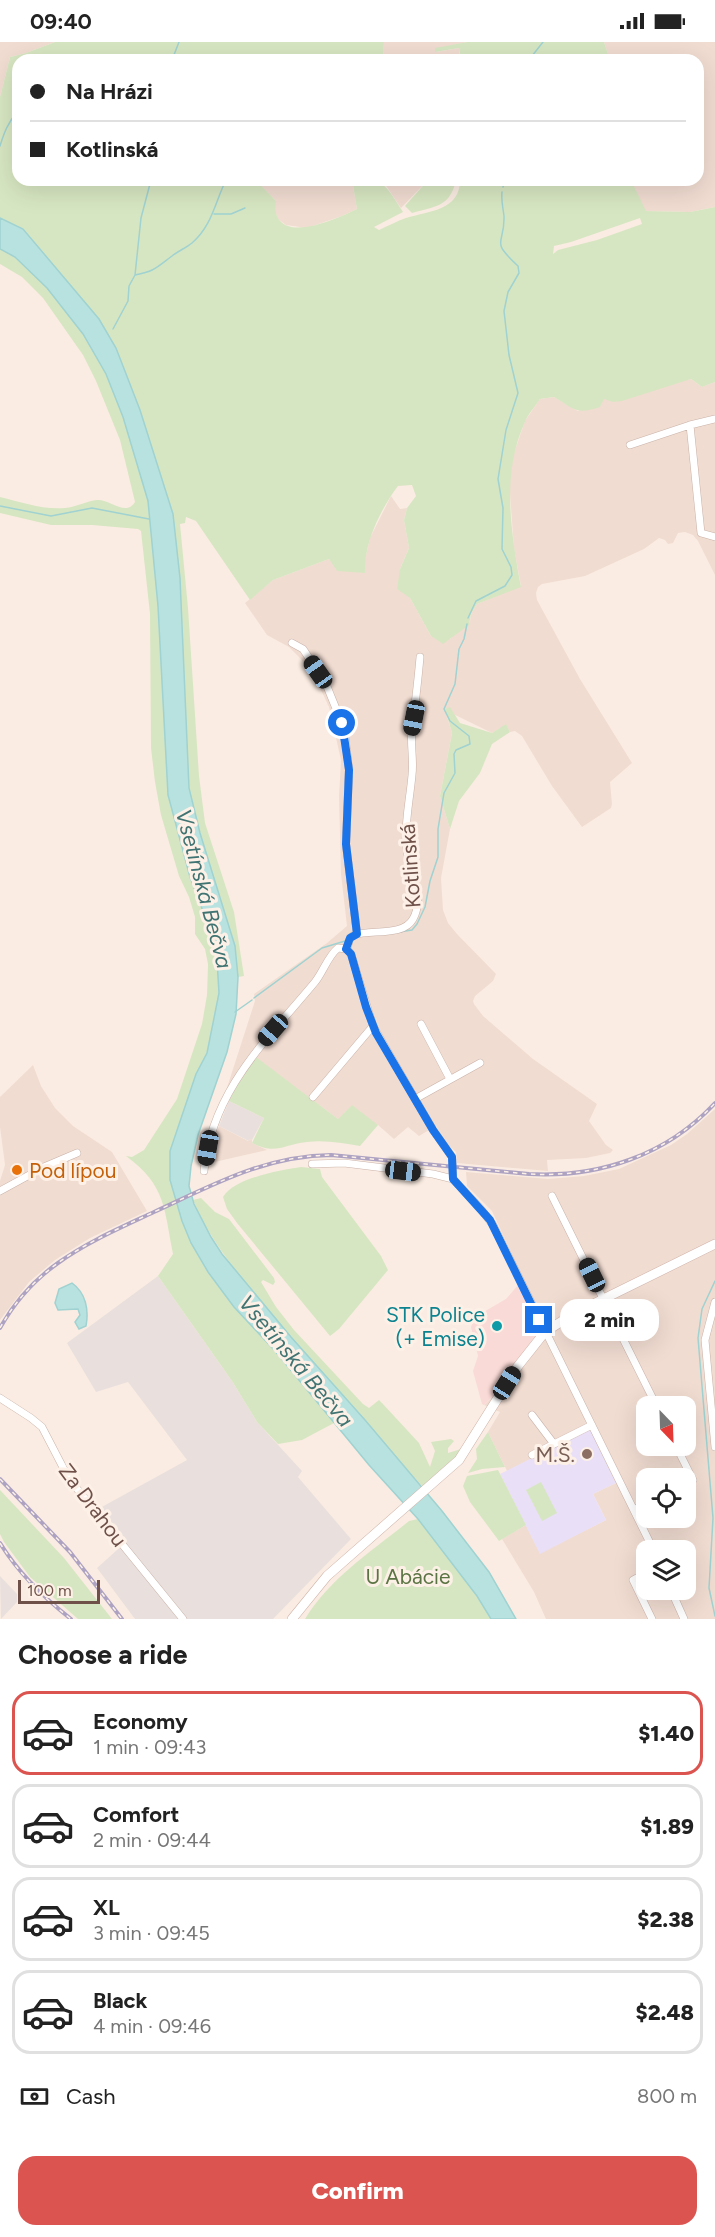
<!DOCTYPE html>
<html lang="en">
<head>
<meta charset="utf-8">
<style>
	body { margin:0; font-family:Figtree,sans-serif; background:#f6f6f6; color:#222; height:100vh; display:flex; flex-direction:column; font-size:22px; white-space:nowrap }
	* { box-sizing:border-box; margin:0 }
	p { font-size:20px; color:#767676 }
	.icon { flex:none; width:33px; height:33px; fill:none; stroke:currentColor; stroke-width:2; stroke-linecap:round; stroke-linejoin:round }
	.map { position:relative; height:1577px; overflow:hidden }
	.side { display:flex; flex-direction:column; background:#fff; flex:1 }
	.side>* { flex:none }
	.top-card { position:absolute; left:12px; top:12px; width:692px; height:132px; border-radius:18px; box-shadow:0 6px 24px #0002; display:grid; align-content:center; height:132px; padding:0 18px; background:#fff }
	.needle { width:39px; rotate:157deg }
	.tools { position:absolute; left:636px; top:1354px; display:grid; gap:12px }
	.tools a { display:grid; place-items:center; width:60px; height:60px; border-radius:12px; background:#fff; box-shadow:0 6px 24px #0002; font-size:30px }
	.scale { position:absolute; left:18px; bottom:15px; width:82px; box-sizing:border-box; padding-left:6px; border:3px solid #6f514a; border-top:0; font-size:16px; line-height:21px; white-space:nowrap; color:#6f514a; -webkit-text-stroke:4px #fdf1e7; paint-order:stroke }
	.end { position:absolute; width:27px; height:27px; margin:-14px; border:8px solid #1a73e8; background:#fff; box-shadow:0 0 0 3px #fff }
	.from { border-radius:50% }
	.bubble { position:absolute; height:42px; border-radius:18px; background:#fff; box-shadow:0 6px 24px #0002; font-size:20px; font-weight:800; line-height:42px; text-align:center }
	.car { position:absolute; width:18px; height:36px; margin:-18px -9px; border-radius:8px; box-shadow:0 0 4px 2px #0007; background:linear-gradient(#222 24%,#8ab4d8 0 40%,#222 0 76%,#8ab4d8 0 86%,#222 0) }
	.top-card b { display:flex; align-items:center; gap:21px; height:57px; font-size:22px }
	.top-card b+b { border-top:2px solid #e0e0e0 }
	.top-card i { width:15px; height:15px; background:#222 }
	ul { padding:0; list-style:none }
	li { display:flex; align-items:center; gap:18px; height:84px; margin:0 12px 9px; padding:0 6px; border:3px solid #e0e0e0; border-radius:18px }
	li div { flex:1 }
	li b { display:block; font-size:22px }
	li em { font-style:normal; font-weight:800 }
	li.selected { border-color:#dc544f }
	li>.icon { width:54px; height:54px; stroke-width:1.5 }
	h2 { padding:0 18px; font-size:27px; line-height:72px }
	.pay { display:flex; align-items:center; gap:15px; height:66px; padding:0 18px; font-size:22px }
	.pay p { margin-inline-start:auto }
	.button { display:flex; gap:12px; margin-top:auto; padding:12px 18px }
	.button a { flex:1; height:69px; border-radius:18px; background:#dc544f; color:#fff; font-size:24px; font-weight:800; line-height:69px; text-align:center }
	.status { display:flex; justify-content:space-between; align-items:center; height:42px; padding:0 30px; background:#fff; direction:ltr }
	.status svg { height:16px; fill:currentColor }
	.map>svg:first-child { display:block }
	.residential { fill:#f1dcd1; fill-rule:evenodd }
	.commercial { fill:#fadad6 }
	.industrial { fill:#e9e0dd }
	.education { fill:#e9dff6 }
	.green { fill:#d7e6c2; fill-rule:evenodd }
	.water { fill:#b8e2e0; stroke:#9fd2d1; stroke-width:1.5 }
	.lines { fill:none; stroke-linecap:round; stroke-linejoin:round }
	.stream { stroke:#9fd2d1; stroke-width:1.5 }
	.minor-casing { stroke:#c9b2a9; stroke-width:8 }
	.secondary-casing { stroke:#cfb3aa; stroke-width:10 }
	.minor { stroke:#fff; stroke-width:7 }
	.secondary { stroke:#fff; stroke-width:9 }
	.rail-casing { stroke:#ada2c2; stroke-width:4 }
	.rail { stroke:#fdf1e7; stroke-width:1.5; stroke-dasharray:4.5; stroke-linecap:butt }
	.route { stroke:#1a73e8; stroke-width:8 }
	.food-dot { fill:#e8710a; stroke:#fdf1e7; stroke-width:2 }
	.culture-dot { fill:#0f9aa8; stroke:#fdf1e7; stroke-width:2 }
	.education-dot { fill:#8d6e63; stroke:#fdf1e7; stroke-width:2 }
	.labels { text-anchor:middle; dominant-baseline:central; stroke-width:6; stroke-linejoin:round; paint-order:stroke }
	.street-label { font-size:21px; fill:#6f514a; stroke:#fdf1e7 }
	.food-label { font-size:21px; fill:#c56008; stroke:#fdf1e7; text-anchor:start }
	.culture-label { font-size:21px; fill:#0d838f; stroke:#fdf1e7; text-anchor:end }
	.education-label { font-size:21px; fill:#785e54; stroke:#fdf1e7; text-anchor:end }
	.park-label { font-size:21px; fill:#5b7443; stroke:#fdf1e7 }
	.water-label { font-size:22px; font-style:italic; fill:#407473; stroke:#fdf1e7 }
</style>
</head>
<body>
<div class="status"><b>09:40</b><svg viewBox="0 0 49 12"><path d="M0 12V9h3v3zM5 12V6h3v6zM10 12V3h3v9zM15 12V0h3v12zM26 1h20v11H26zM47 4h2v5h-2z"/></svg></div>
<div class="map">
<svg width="715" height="1577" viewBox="0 0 715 1577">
	<rect width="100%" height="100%" fill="#faece2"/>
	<path class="residential" d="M0,0h55l-29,11 -16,4 -10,40z
		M384,0h83l-32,7 1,3 23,-4 1,12h-77z
		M604,0h111v165l-25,5 -45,-1 -14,-31h67v-120h-88z
		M256,138h96l5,29 -15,7 -35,12 -21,-3 -8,-6 -3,-7 1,-11z
		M373,138h55l-27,28 -16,-24z
		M691,337l11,8 13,-5v193l-17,-34 -5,-6 -8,-3 -7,1 -5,10 -5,1 -3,-4 -6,-2 -15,11 -59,27 -43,8 -4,3 -2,6 1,7 43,79 52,84 -22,19 2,22 -1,4 -29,19 -30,-41 -30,-50 -7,-5 -5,1 -4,-7 -14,8 -47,-23 7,23 -12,63 10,33 -9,49 2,32 5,13 9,11 39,40 -3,7 -18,15 -2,5 1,3 9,12 50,43 64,45 -8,17 17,24 7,5 -3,3 -24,5 -39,2 1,11 -91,-8 -1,-11 -9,-8 -11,-18 -17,10 -11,-9 -14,12 -16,-14 -40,-6 -82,-61 -15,20 -12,23 -6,-1 32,-99 -1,-7 73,-51 20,-17 -6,-52 -2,-77 2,-37 -12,-53 -7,-15 -21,-33 -12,-12 -22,-12 -22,-32 28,-23 56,-21 13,11 23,2v-12l5,-22 21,-42 9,13 7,-1 -3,12 5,28 -9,21 10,29 21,38 19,3 20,-17 1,-8 6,-10 44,-18 -7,-38 -5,-68 4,-24 12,-35 15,-22 14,-2 24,14 26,-13z
		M33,1023l8,21 14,22 18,18 39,26 35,59 -57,27 -35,22 -26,22 -29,38v-139l5,-16 -5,-38v-30z
		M715,1067v510h-169l-12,-27 -32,-53 24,-14 14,28 66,-33 -13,-26 23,-11 -26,-54 -83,42 -19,-39 12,-20 -16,-7 10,-10 38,-55 7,-7 -15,-52 -32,-70 -25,-25 -1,-14 82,7 36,-3 35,-7 52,-24 16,-11zM646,1365h40v39h-40zM646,1437h40v39h-40zM646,1509h40v39h-40z
		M219,1084l29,15 2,-2 2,1v3l15,7 -57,13 2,-19z"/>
	<path class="commercial" d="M519,1242l22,43 -2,6 -7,7 -38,55 -10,10 -2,-1 -9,-33 5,-15 -7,-29 4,-10 31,-18z"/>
	<path class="industrial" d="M229,1059l35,17 -12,22 -2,-1 -1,2 -30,-15z
		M158,1234l74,105 25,41 45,49 -4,6 53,62 -78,80h-138l-38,-51 30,-27 -27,-33 87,-48 -59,-78 -32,10 -29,-49z
		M0,1534l17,18v8l-16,17z"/>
	<path class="education" d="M590,1387l26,54 -23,11 13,26 -66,34 -40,-80z"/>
	<path class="green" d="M55,0h329l-1,18h-365v120h238l20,21c0,5 -1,10 1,15 11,26 63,1 80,-7l-5,-29c34,0 33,4 51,32l-29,15 5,3c9,-4 18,-9 27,-12 22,-7 54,-7 54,-38h171l15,31 44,1 25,-5v175l-13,5 -11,-8 -69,22 -9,1 -9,-3 -4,8c-24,8 -26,2 -46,-10l-14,2c-5,8 -12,15 -15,23 -24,52 -14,110 -4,165l-44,17 -6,10 -2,11 -26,19 -12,-8 -21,-38 -13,-9 3,-20 9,-21 -5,-28 3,-12 9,-12 -4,-11 -14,1c-18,24 -34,57 -33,87l-28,-2 -8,-12 -56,21 -23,20 -54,-79 -10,-4 -1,6 -5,1 8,84 11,168 6,47 29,89 10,64 -6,1 -3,-31 -35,-113 -11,-45 -9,-210 -7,-64 -33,-104 -24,-62 -17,-29 -76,-90 -23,-11v-121l10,-40 16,-4zM640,176l2,6 -45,16 -39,10 -5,4 1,-8 17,-4z
		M467,0h137l6,18h-149l-2,-12 -24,4v-4z
		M428,138h28c-6,27 -20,26 -44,33l-7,-7z
		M0,207l15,8 32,31 36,46 23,40 17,43 25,84 10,105 10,189 22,82 19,50 8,33 2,34 -12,59 -11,21 -26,77v29l12,41 9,22 17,30 26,34 41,44 59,72 -32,17 -24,4 -21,-22 -25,-41 -74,-105 15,-22c-9,-45 -7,-69 -47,-98l6,1 12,-7 33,-51 25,-75 5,-29 1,-31 -3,-15 -10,-15v-17l-6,-20 -10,-21 -18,-61 -6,-33 -4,-34 -1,-134 -9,-83 -3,-2 -46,-4h-41l-51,-12v-16c21,5 43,13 65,11 11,-1 22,-7 32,-8 13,-1 29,17 38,2l-15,-62 -24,-59 -13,-26 -40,-57 -21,-21 -22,-13z
		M450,665l10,16 32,10 14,-9 4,8 -18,12 -12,29 -21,28 -9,28 -10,-33 12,-63 -7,-24z
		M256,1015l82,62 14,-14 26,20 -18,21c-18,-3 -35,-6 -53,-4 -25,3 -31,13 -55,1l12,-25 -35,-17 12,-23z
		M301,1125l19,2 2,8 59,79 7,14 -49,59 -9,7 -93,-113 -10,-14 -4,-12c11,-19 58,-27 78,-30z
		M201,1156l14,14 14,7 45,59 1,4 -2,3 -10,-5 -2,2 15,25 18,23 69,74 6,4 10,-8 3,3 37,40 11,24 5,-16 -4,-9 20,-3 3,2 -6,7v5l13,-4 -5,9 -33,29c-52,-59 -106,-117 -156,-178 -28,-35 -57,-67 -74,-109z
		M488,1390l17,35 -23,2 -14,4 9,-14 -1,-10z
		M498,1428l28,55 -27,16 -29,-39 -7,-16 4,-10z
		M541,1440l16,31 -15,8 -16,-31z
		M0,1448l64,68 48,61h-34l-48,-42 -26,-35 -4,-8z
		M418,1477l59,77 14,23h-186c25,-41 67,-68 104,-98z"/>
	<path class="water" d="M0,176l23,11 76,90 17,29 24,62 33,104 7,64 9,210 11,45 35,113 3,31 -2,37 -9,38 -29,83 -7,31 -2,20 5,18 17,33 11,17 69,83 74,83 77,91 47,61 27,47h-25l-14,-23 -59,-77 -49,-54 -94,-114 -41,-44 -26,-35 -17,-29 -9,-22 -12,-41v-29l26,-77 11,-21 12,-60 -2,-33 -8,-33 -19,-50 -22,-82 -10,-189 -10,-105 -25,-84 -17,-43 -23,-40 -36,-46 -32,-31 -15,-8z
		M72,1241c14,10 17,27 14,43l-7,3 -4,-7 5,-7 -2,-6 -20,1 -3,-7 4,-14z"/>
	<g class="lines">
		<path class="stream" d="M172,18l7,-18
			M533,18l-1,-4 11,-14
			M0,104c4,-13 8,-24 18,-35
			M503,145l2,-7
			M214,172h17l14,-6
			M135,233c20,-4 21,-7 37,-19 6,-5 14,-8 20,-13 20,-17 23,-41 34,-63
			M113,287l15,-28 1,-15 6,-11 6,-57 10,-38
			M0,464l51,10 41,-8 57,11
			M468,576l8,-17 29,-15 7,-11 -1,-8 -9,-18 1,-41 -5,-29 8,-49 12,-37 -9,-38 -5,-44 4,-19 11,-19 -1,-7c-29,-27 -13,-20 -14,-50 -1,-8 -3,-16 -2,-24
			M399,890l13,-2 5,-6 8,-17 5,-26 8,-24v-28l6,-36 11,-20 -1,-19 2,-4 14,-6 -1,-8 -19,-15 -6,-12 11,-25 4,-35 5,-10 3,-15
			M254,956l68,-50 23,-7
			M235,970l17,-12
			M715,1239l-13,28 -4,29 15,180 -4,70 6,28"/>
		<defs>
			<path id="minor" d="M690,383l11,108 14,4
				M630,403l60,-20 25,-6
				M292,601l11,6 23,35 11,27 8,25 4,34 -3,74 11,90
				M420,615c-2,24 -5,48 -8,73 -2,14 2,30 0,45 -2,23 -7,45 -6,68 1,24 20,53 7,76 -10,18 -42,10 -59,16l-4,3 -3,11 4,5 22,72 60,104 19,27 1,22 27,29 13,17 161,326
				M421,982l29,55
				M313,1055l60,-71
				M415,1057l65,-36
				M312,1122l32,-1 89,11 20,5
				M204,1129c8,-81 62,-130 111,-189 8,-10 13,-26 23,-34l9,1
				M0,1149l44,-24 33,-14
				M552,1154l105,211
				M715,1260l-10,38 10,107
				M0,1356l31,20 11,9 27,52 114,140
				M532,1373l22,29
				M676,1404l17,34 -7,4
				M532,1413l60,-30
				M634,1468l12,-6
				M646,1531l-13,7 19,39
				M671,1548l13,29"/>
			<path id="secondary" d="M292,1577l35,-43 132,-116 59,-94 27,-34 28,-18 142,-70"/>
		</defs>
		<use href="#minor" class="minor-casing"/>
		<use href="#secondary" class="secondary-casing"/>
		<use href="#minor" class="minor"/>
		<use href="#secondary" class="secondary"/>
		<defs>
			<path id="rail" d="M0,1286c14,-25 34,-48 58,-65 29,-21 64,-36 96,-51 59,-27 110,-56 177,-57l198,19c70,4 138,-19 186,-71
				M0,1437l70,73 52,67
				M0,1501c19,31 43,54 71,76"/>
		</defs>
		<use href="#rail" class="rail-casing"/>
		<use href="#rail" class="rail"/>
	</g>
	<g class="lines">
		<path class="route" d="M342,681l7,47 -3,74 11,90 -7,4 -4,11 5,5 15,53 10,26 57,97 19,27 1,22 37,41 49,100"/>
	</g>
	<circle class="food-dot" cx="17" cy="1128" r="6"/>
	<circle class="culture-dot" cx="497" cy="1284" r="6"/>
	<circle class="education-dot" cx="587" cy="1412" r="6"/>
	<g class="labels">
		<g class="street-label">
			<text transform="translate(410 824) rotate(-94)">Kotlinská</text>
			<text transform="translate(93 1463) rotate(53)">Za Drahou</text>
		</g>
		<g class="food-label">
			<text x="29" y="1128">Pod lípou</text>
		</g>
		<g class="culture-label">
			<text x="485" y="1272">STK Police<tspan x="485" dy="24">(+ Emise)</tspan></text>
		</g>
		<g class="education-label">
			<text x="575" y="1412">M.Š.</text>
		</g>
		<g class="park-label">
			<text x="408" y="1534">U Abácie</text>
		</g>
		<g class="water-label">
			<text transform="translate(204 847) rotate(75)">Vsetínská Bečva</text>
			<text transform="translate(296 1319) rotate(50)">Vsetínská Bečva</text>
		</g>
	</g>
</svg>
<div class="tools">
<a><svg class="needle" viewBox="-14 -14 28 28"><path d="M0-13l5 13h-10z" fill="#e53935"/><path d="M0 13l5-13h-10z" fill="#767676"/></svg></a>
<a><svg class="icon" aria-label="locate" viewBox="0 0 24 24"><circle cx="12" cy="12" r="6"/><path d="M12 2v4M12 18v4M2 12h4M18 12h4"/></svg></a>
<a><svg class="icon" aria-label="layers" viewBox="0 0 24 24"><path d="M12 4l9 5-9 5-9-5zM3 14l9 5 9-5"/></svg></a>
</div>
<div class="scale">100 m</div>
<i class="end from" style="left:342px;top:681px"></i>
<i class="end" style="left:539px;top:1278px"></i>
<div class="bubble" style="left:560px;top:1257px;width:99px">2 min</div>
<i class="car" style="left:318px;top:630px;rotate:325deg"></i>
<i class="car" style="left:414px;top:676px;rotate:191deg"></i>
<i class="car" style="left:273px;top:988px;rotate:221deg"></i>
<i class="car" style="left:208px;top:1106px;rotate:190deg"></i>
<i class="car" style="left:403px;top:1129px;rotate:97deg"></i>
<i class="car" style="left:592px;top:1233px;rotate:334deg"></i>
<i class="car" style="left:507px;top:1341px;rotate:32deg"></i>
<div class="top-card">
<b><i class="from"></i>Na Hrázi</b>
<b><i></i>Kotlinská</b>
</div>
</div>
<section class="side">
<h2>Choose a ride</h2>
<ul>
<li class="selected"><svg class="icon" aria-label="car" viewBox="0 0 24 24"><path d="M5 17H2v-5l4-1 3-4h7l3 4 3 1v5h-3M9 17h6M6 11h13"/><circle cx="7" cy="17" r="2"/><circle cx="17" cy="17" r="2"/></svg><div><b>Economy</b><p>1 min · 09:43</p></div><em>$1.40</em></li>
<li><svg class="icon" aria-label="car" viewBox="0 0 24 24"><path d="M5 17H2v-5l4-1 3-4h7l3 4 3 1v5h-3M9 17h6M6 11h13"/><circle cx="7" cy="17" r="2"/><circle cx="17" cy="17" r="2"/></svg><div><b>Comfort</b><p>2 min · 09:44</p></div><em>$1.89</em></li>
<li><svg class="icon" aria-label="car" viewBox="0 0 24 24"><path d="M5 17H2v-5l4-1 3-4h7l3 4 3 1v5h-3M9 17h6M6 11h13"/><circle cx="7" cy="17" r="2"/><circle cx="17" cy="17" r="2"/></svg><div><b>XL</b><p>3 min · 09:45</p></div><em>$2.38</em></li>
<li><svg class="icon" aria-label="car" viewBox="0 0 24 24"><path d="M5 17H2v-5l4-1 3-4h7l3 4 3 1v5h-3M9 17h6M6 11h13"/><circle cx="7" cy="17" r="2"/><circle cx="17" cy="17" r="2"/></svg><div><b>Black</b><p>4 min · 09:46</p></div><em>$2.48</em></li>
</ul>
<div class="pay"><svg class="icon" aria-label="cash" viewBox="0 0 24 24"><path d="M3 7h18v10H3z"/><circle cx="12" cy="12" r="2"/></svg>Cash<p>800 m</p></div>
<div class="button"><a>Confirm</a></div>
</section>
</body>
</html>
